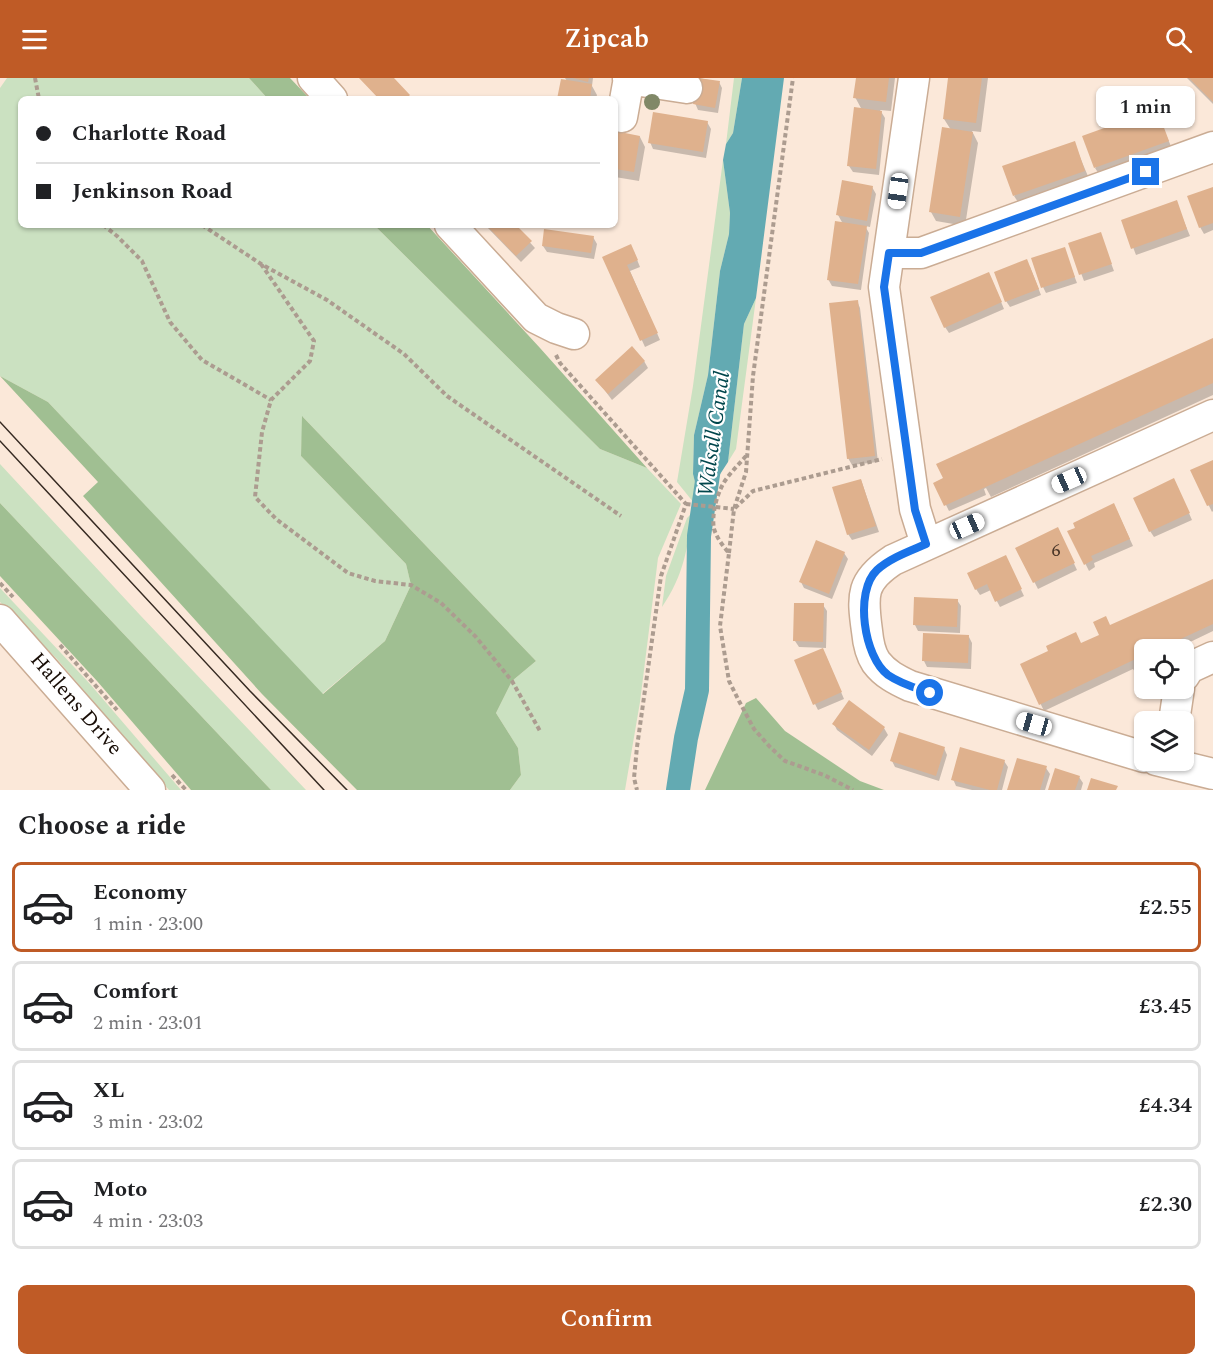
<!DOCTYPE html>
<html lang="en">
<head>
<meta charset="utf-8">
<style>
	body { margin:0; font-family:Spectral,serif; background:#f2f2f2; color:#202124; height:100vh; display:flex; flex-direction:column; font-size:22px; white-space:nowrap }
	* { box-sizing:border-box; margin:0 }
	p { font-size:20px; color:#757577 }
	.icon { flex:none; width:33px; height:33px; fill:none; stroke:currentColor; stroke-width:2; stroke-linecap:round; stroke-linejoin:round }
	.map { position:relative; height:712px; overflow:hidden }
	.side { display:flex; flex-direction:column; background:#fff; flex:1 }
	.side>* { flex:none }
	.hud { position:absolute; left:18px; top:18px; width:600px; height:132px; border-radius:9px; box-shadow:0 2px 4px #0004; display:grid; align-content:center; height:132px; padding:0 18px; background:#fff }
	.controls { position:absolute; left:1134px; top:561px; display:grid; gap:12px }
	.controls a { display:grid; place-items:center; width:60px; height:60px; border-radius:9px; background:#fff; box-shadow:0 2px 4px #0004; font-size:30px }
	.end { position:absolute; width:27px; height:27px; margin:-14px; border:8px solid #1a73e8; background:#fff; box-shadow:0 0 0 3px #fff }
	.from { border-radius:50% }
	.bubble { position:absolute; height:42px; border-radius:9px; background:#fff; box-shadow:0 2px 4px #0004; font-size:20px; font-weight:600; line-height:42px; text-align:center }
	.car { position:absolute; width:18px; height:36px; margin:-18px -9px; border-radius:8px; box-shadow:0 0 4px 2px #0007; background:linear-gradient(#fff 24%,#345 0 40%,#fff 0 76%,#345 0 86%,#fff 0) }
	.hud b { display:flex; align-items:center; gap:21px; height:57px; font-size:22px }
	.hud b+b { border-top:2px solid #e0e0e0 }
	.hud i { width:15px; height:15px; background:#202124 }
	ul { padding:0; list-style:none }
	li { display:flex; align-items:center; gap:18px; height:90px; margin:0 12px 9px; padding:0 6px; border:3px solid #e0e0e0; border-radius:9px }
	li div { flex:1 }
	li b { display:block; font-size:22px }
	li em { font-style:normal; font-weight:600 }
	li.active { border-color:#bf5b26 }
	li>.icon { width:54px; height:54px; stroke-width:1.5 }
	h2 { padding:0 18px; font-size:27px; line-height:72px }
	.button { display:flex; gap:12px; margin-top:auto; padding:12px 18px }
	.button a { flex:1; height:69px; border-radius:9px; background:#bf5b26; color:#fff; font-size:24px; font-weight:600; line-height:69px; text-align:center }
	header { display:flex; justify-content:space-between; align-items:center; height:78px; padding:0 18px; background:#bf5b26; color:#fff; font-size:27px; font-weight:600 }
	.map>svg:first-child { display:block }
	.green { fill:#cbe1c1 }
	.forest { fill:#a0bf92 }
	.water { fill:#63aab2 }
	.shadow { fill:#0003 }
	.lines { fill:none; stroke-linecap:round; stroke-linejoin:round }
	.canal { stroke:#63aab2; stroke-width:24 }
	.building { fill:#dfb18d }
	.minor-casing { stroke:#caac94; stroke-width:33 }
	.path { stroke:#ac9c90; stroke-width:4; stroke-dasharray:4.5 3; stroke-linecap:butt }
	.minor { stroke:#fff; stroke-width:30 }
	.tram { stroke:#362a22; stroke-width:1.5 }
	.path-bridge { stroke:#ac9c90; stroke-width:4; stroke-dasharray:4.5 3; stroke-linecap:butt }
	.tree { fill:#808867 }
	.route { stroke:#1a73e8; stroke-width:8 }
	.labels { text-anchor:middle; dominant-baseline:central; stroke-width:4.5; stroke-linejoin:round; paint-order:stroke }
	.number-label { font-size:18px; fill:#4a3628 }
	.street-label { font-size:21px; fill:#180d06; stroke:#fff }
	.water-label { font-size:22px; font-style:italic; fill:#00464c; stroke:#fff }
</style>
</head>
<body>
<header><svg class="icon" aria-label="menu" viewBox="0 0 24 24"><path d="M4 6h16M4 12h16M4 18h16"/></svg>Zipcab<svg class="icon" aria-label="search" viewBox="0 0 24 24"><circle cx="10" cy="10" r="6"/><path d="M15 15l6 6"/></svg></header>
<div class="map">
<svg width="1213" height="712" viewBox="0 0 1213 712">
	<rect width="100%" height="100%" fill="#fbe8d9"/>
	<path class="green" d="M7,0h242l19,21h-247v126h353l226,224 47,19 34,36 -23,54 -18,144 -15,88h-115l11,-15 -3,-27 -22,-35 16,-32 24,-20 -233,-244 -2,39 105,108 5,21 -26,56 -63,53 -274,-292 -48,-26v-288z
		M734,0h8l-9,55 -7,11z
		M723,82l7,53 -1,21 -9,37 -12,104 -14,60 -1,39 4,16 -3,13 -17,-21 16,-96z
		M756,220l-20,151 -8,13 16,-138z
		M0,386l140,151 166,175h-35l-271,-287z
		M693,434c-6,37 -9,63 -31,95l4,-31 21,-58z
		M0,510l90,96 91,106h-12l-112,-131 -57,-57z"/>
	<path class="forest" d="M249,0h41l20,21h-42z
		M374,147h53l113,123 107,120 -47,-19z
		M0,298l48,26 275,292 62,-53 26,-56 -5,-21 -105,-108 1,-40 234,245 -24,20 -16,32 22,35 3,27 -11,15h-153l-95,-96 -179,-198 15,-14z
		M0,425l271,287h-80l-94,-109 -97,-105z
		M756,620l29,33 75,50 24,9h-179l41,-87z"/>
	<path class="water" d="M742,0h42l-28,220 -12,26 -16,138 -13,20 -3,10 -15,-2 -4,-16 1,-39 14,-60 12,-104 9,-37 1,-21 -7,-53 3,-16 7,-11z"/>
	<path class="shadow" d="M565,0h28l-1,8 5,9 -1,4h-37l8,-18z
		M699,0l20,4 3,6 -4,25 -20,-3 -3,-7z
		M857,0h38l-4,33 -11,-1 5,8 -6,57 -26,-3 -4,-6 13,-56 -7,-13z
		M950,0h38l-7,54 -9,-1 6,12 -13,83 -29,-5 -5,-9 20,-82 -7,-11z
		M1187,0h26v26z
		M1156,33l17,40 -72,26 -6,-9z
		M707,44l4,7 -5,29 -53,-9 -3,-7z
		M615,55l25,4 5,10 -6,34 -24,-4z
		M1074,65l16,38 -70,24 -6,-9z
		M872,109l4,7 -6,33 -5,-1 4,7 -8,57 -29,-4 -4,-7 15,-55 -5,-9z
		M1213,111v41l-9,4 -4,-7z
		M1176,124l14,34 -54,19 -13,-34z
		M485,147h29l21,23 -14,14z
		M1100,156l14,37 -30,10 -14,-37z
		M593,159l4,7 -3,15 -47,-7 -4,-6z
		M1064,171l13,34 -31,10 -3,-6z
		M634,174l6,15 -10,4 30,69 -15,7 -41,-90z
		M1030,189l11,28 -31,12 -4,-6z
		M992,202l12,29 -55,24 -4,-6z
		M857,223l3,7 18,154 -26,3 -4,-7z
		M1213,261v56l-222,102 -5,-9 -2,1 2,6 -37,16 -14,-28z
		M644,283l4,7 -36,32 -15,-20z
		M1213,383v50l-1,1 -20,-41z
		M861,402l18,52 -27,8 -4,-6z
		M1177,408l15,34 -38,17 -4,-6z
		M1117,433l16,35 -39,17 1,4 -6,4 -20,-40z
		M1061,458l16,34 -39,19 -21,-41z
		M844,475l4,6 -16,40 -28,-11 -3,-6z
		M1008,485l16,33 -24,11 -9,-17 -11,5 -4,-6z
		M1213,503v50l-29,14 1,3 -3,2h-38v17l-9,5 -2,-3 -89,42 -22,-46 59,-20 20,-10 9,-8z
		M957,522l4,6 -1,27 -42,-2 -3,-6z
		M823,527l4,6 -1,37 -27,-1 -4,-6z
		M969,559l3,6 -1,26 -44,-2 -3,-6z
		M826,578l18,43 -26,11 -3,-6z
		M849,624l35,26 4,7 -16,21 -35,-26 -3,-6z
		M944,670l3,7 -8,26 -44,-14 -3,-6z
		M1004,683l4,6 -6,23h-30l-16,-4 -3,-7z
		M1046,690l4,6 -5,16h-36z
		M1079,699l4,6 -2,7h-32z"/>
	<g class="lines">
		<path class="canal" d="M678,712l8,-52 11,-48 2,-154 11,-75"/>
	</g>
	<path class="building" d="M359,0h35l16,17 -4,4h-27z
		M573,0h16l-1,4z
		M698,0l22,3 -5,27 -22,-4z
		M856,0h33l-3,24 -33,-4z
		M948,0h34l-6,45 -33,-4z
		M1189,0h24v24z
		M561,1l31,5 -2,15h-33z
		M854,29l28,4 -6,58 -29,-3z
		M1157,31l12,32 -75,27 -12,-32z
		M653,34l55,9 -5,31 -55,-9z
		M942,49l31,5 -13,85 -31,-5z
		M615,53l25,5 -6,36 -19,-3z
		M1075,63l10,30 -72,25 -11,-30z
		M842,102l31,6 -6,35 -31,-6z
		M1213,109v36l-14,5 -12,-32z
		M1177,122l10,29 -56,20 -10,-29z
		M835,143l32,5 -9,58 -31,-4z
		M486,147h30l16,16 -16,15z
		M544,151l50,7 -3,17 -49,-7z
		M1101,154l11,32 -33,11 -11,-32z
		M631,166l7,16 -11,5 31,68 -18,8 -38,-84z
		M1065,169l10,30 -34,11 -10,-30z
		M1027,181l12,30 -34,13 -11,-30z
		M989,194l13,30 -58,26 -14,-31z
		M858,222l17,156 -28,3 -18,-156z
		M1213,260v45l-269,123 -11,-23 10,-5 -7,-14z
		M632,268l13,15 -37,33 -13,-14z
		M1213,382v44l-6,2 -17,-36z
		M1174,400l16,35 -41,19 -16,-34z
		M861,401l15,47 -29,9 -15,-48z
		M1114,425l16,36 -39,17 2,4 -9,5 -17,-34 8,-3 -2,-5z
		M1058,449l17,36 -42,20 -18,-35z
		M816,462l29,12 -16,42 -30,-12z
		M1006,477l16,34 -27,13 -8,-18 -12,6 -8,-17z
		M1213,501v45l-56,26h-13v5l-105,50 -19,-41 28,-13 -2,-5 30,-14 5,11 18,-8 -6,-13 13,-6 4,9z
		M914,519l44,2 -1,28 -44,-2z
		M794,525h30l-1,39 -30,-1z
		M923,555l46,2 -1,28 -46,-2z
		M823,570l19,44 -29,13 -19,-45z
		M849,622l36,27 -16,23 -37,-26z
		M899,654l46,15 -9,29 -46,-15z
		M960,669l45,13 -8,30h-7l-39,-10z
		M1017,680l30,8 -7,24h-33z
		M1055,690l25,8 -5,14h-27z
		M1091,700l27,8 -2,4h-29z"/>
	<g class="lines">
		<defs>
			<path id="minor" d="M313,0l19,21
				M914,0l-30,209 31,222 11,35
				M628,1l59,9
				M622,39l7,-39
				M450,147l86,93 20,10 18,6
				M889,175h32l292,-106
				M0,542l150,170
				M1184,598l5,-8 24,-11
				M1174,644l5,-34
				M1144,679l-234,-71c-13,-6 -25,-12 -34,-24 -6,-9 -8,-20 -9,-31 -5,-36 -6,-50 26,-71l320,-145
				M1156,682l57,14"/>
		</defs>
		<use href="#minor" class="minor-casing"/>
		<path class="path" d="M35,0l4,21
			M103,147l14,11 25,25 28,61 32,38 69,40
			M202,147l59,39 66,36 77,54 43,42 174,120
			M261,186l53,77 -4,20 -39,39 -9,32 -7,65 21,22 72,54 27,8 36,4 30,18 35,34 36,44 28,50
			M556,277l4,8 126,141 -25,72 -24,171 -3,31 3,12
			M746,378c-6,7 -13,14 -19,22 -9,11 -16,36 -13,51 3,9 9,17 15,24l-9,73 9,55 10,20 15,28 16,18 15,14 39,14 29,15
			M735,430l18,-17 129,-32
			M729,475l5,-44 12,-37 7,-96 40,-298
			M0,505l13,14
			M60,567l57,65
			M172,697l14,15"/>
		<use href="#minor" class="minor"/>
		<path class="tram" d="M0,344l250,269 97,99
			M0,363l324,349"/>
		<path class="path-bridge" d="M686,426l48,5"/>
	</g>
	<circle class="tree" cx="652" cy="24" r="8"/>
	<g class="lines">
		<path class="route" d="M930,615c-14,-5 -29,-9 -42,-18 -24,-18 -34,-83 -11,-105 13,-12 33,-19 49,-26l-11,-34 -31,-223 5,-34h32l225,-81"/>
	</g>
	<g class="labels">
		<g class="number-label">
			<text x="1056" y="472">6</text>
		</g>
		<g class="street-label">
			<text transform="translate(76 626) rotate(49)">Hallens Drive</text>
		</g>
		<g class="water-label">
			<text transform="translate(714 356) rotate(-82)">Walsall Canal</text>
		</g>
	</g>
</svg>
<div class="controls">
<a><svg class="icon" aria-label="locate" viewBox="0 0 24 24"><circle cx="12" cy="12" r="6"/><path d="M12 2v4M12 18v4M2 12h4M18 12h4"/></svg></a>
<a><svg class="icon" aria-label="layers" viewBox="0 0 24 24"><path d="M12 4l9 5-9 5-9-5zM3 14l9 5 9-5"/></svg></a>
</div>
<i class="end from" style="left:930px;top:615px"></i>
<i class="end" style="left:1146px;top:94px"></i>
<div class="bubble" style="left:1096px;top:8px;width:99px">1 min</div>
<i class="car" style="left:898px;top:113px;rotate:188deg"></i>
<i class="car" style="left:1069px;top:402px;rotate:246deg"></i>
<i class="car" style="left:967px;top:448px;rotate:66deg"></i>
<i class="car" style="left:1034px;top:646px;rotate:286deg"></i>
<div class="hud">
<b><i class="from"></i>Charlotte Road</b>
<b><i></i>Jenkinson Road</b>
</div>
</div>
<section class="side">
<h2>Choose a ride</h2>
<ul>
<li class="active"><svg class="icon" aria-label="car" viewBox="0 0 24 24"><path d="M5 17H2v-5l4-1 3-4h7l3 4 3 1v5h-3M9 17h6M6 11h13"/><circle cx="7" cy="17" r="2"/><circle cx="17" cy="17" r="2"/></svg><div><b>Economy</b><p>1 min · 23:00</p></div><em>£2.55</em></li>
<li><svg class="icon" aria-label="car" viewBox="0 0 24 24"><path d="M5 17H2v-5l4-1 3-4h7l3 4 3 1v5h-3M9 17h6M6 11h13"/><circle cx="7" cy="17" r="2"/><circle cx="17" cy="17" r="2"/></svg><div><b>Comfort</b><p>2 min · 23:01</p></div><em>£3.45</em></li>
<li><svg class="icon" aria-label="car" viewBox="0 0 24 24"><path d="M5 17H2v-5l4-1 3-4h7l3 4 3 1v5h-3M9 17h6M6 11h13"/><circle cx="7" cy="17" r="2"/><circle cx="17" cy="17" r="2"/></svg><div><b>XL</b><p>3 min · 23:02</p></div><em>£4.34</em></li>
<li><svg class="icon" aria-label="car" viewBox="0 0 24 24"><path d="M5 17H2v-5l4-1 3-4h7l3 4 3 1v5h-3M9 17h6M6 11h13"/><circle cx="7" cy="17" r="2"/><circle cx="17" cy="17" r="2"/></svg><div><b>Moto</b><p>4 min · 23:03</p></div><em>£2.30</em></li>
</ul>
<div class="button"><a>Confirm</a></div>
</section>
</body>
</html>
